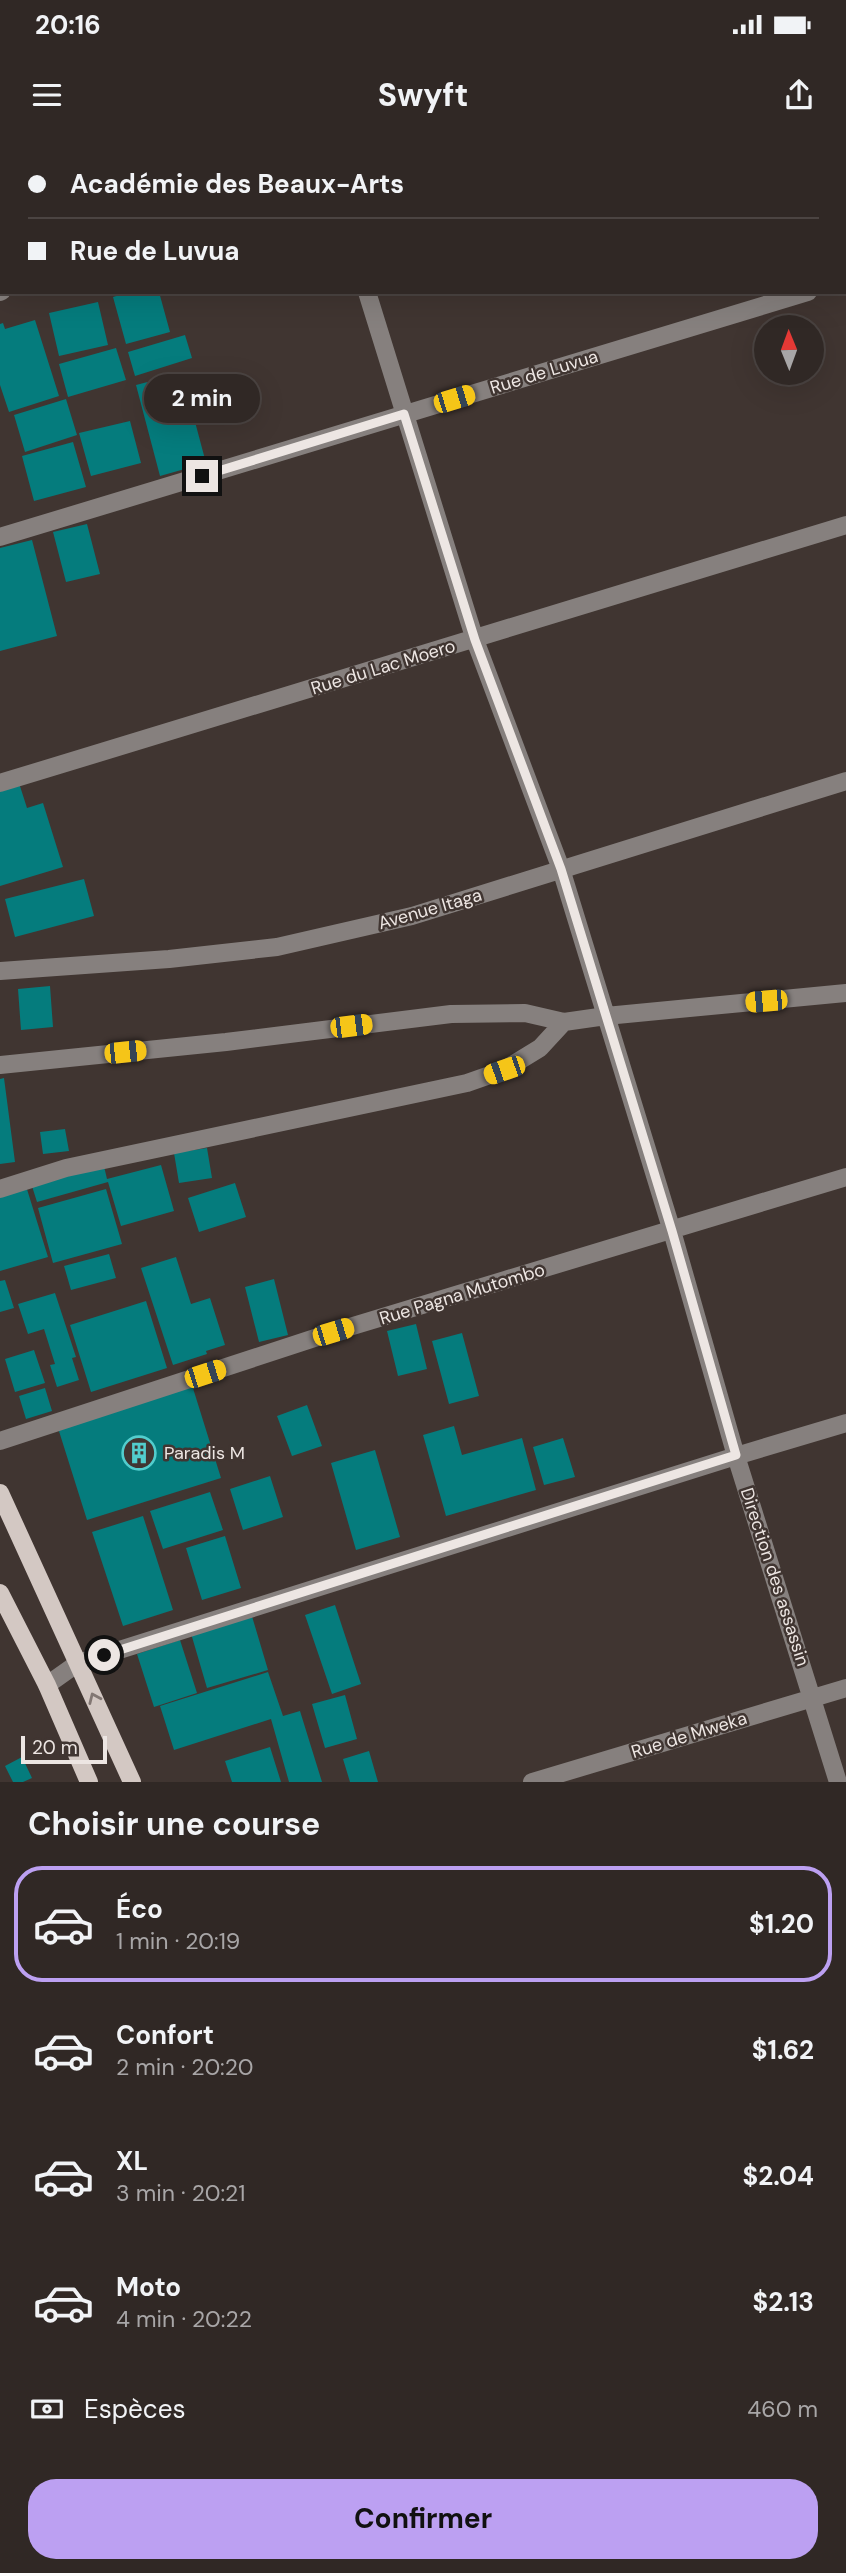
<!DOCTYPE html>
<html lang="fr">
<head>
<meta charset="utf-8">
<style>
	body { margin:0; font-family:"DM Sans",sans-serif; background:#3c3432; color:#f1f3f6; height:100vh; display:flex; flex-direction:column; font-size:26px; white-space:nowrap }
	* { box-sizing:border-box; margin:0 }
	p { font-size:23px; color:#a8a6a7 }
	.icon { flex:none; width:38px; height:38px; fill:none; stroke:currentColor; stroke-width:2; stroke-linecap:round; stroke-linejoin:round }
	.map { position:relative; height:1642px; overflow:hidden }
	.details { display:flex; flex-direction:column; background:#302825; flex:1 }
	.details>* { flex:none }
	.banner { position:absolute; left:0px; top:0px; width:847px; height:154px; box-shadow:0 7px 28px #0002,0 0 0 2px #4b4442; display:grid; align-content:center; height:154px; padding:0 28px; background:#302825 }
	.needle { width:46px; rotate:359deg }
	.controls { position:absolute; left:754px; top:175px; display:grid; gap:14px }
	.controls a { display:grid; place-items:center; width:70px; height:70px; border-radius:50%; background:#302825; box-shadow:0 7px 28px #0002,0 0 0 2px #4b4442; font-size:35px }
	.scale { position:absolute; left:21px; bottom:18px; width:86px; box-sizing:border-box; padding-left:7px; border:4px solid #ede6e3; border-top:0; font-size:19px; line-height:24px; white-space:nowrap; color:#ede6e3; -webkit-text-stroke:5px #403531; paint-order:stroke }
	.end { position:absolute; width:32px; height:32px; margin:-16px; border:9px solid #ede6e3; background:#111; box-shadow:0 0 0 4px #111 }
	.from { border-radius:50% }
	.bubble { position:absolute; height:49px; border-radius:24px; background:#302825; box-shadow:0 7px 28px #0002,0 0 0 2px #4b4442; font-size:23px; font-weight:700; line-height:49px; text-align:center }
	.car { position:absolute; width:21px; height:42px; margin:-21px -10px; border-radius:9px; box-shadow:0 0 5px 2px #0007; background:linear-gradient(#f5c518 24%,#345 0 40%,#f5c518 0 76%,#345 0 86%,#f5c518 0) }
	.banner b { display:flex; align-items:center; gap:24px; height:66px; font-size:26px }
	.banner b+b { border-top:2px solid #4b4442 }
	.banner i { width:18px; height:18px; background:#f1f3f6 }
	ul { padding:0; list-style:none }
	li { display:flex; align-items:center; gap:21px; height:116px; margin:0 14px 10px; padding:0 14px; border:4px solid transparent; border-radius:28px }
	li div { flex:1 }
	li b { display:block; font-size:26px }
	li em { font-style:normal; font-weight:700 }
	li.active { border-color:#bca0f2 }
	li>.icon { width:63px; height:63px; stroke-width:1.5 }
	h2 { padding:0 28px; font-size:32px; line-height:84px }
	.pay { display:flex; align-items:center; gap:18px; height:77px; padding:0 28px; font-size:26px }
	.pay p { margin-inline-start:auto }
	.action { display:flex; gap:14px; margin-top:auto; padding:14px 28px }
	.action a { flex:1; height:80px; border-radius:28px; background:#bca0f2; color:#111; font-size:28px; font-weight:700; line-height:80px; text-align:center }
	.status { display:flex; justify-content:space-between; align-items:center; height:49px; padding:0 35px; background:#302825; direction:ltr }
	.status svg { height:19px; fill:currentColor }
	header { display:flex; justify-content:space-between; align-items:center; height:91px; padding:0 28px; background:#302825; font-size:32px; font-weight:700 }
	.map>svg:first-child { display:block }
	.building { fill:#057c7d }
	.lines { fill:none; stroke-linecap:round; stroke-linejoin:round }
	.minor { stroke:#86807e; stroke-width:18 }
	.major { stroke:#d3c8c3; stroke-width:18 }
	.oneway { stroke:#827773 }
	.route { stroke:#ede6e3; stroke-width:9 }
	.labels { text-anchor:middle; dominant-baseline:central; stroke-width:5; stroke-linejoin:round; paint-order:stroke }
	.street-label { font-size:18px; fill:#ede6e3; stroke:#403531 }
	.poi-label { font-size:18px; fill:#ede6e3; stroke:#403531; text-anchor:start }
</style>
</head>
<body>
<div class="status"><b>20:16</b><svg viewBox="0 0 49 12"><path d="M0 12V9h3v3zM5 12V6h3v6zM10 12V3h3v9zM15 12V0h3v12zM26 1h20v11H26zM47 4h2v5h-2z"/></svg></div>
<header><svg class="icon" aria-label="menu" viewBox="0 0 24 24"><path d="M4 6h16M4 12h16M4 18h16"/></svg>Swyft<svg class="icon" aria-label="share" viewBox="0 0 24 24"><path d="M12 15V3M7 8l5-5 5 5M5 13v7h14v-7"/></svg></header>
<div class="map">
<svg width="846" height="1642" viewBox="0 0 846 1642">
	<rect width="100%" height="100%" fill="#403531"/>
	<path class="building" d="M130,152h29l11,40 -44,12 -13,-47z
		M98,162l10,43 -49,11 -10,-43z
		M35,180l24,76 -50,16 -9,-27v-61l3,-1 2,6z
		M185,195l7,23 -57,18 -7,-24z
		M116,208l10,32 -58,17 -9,-33z
		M182,233l24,90 -46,13 -24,-91z
		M66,259l11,36 -52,17 -11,-37z
		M130,281l11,42 -50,13 -12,-43z
		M73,302l13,45 -52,14 -12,-45z
		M87,384l13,50 -34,8 -13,-50z
		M32,400l25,96 -57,15v-103z
		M19,643l8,25 16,-5 20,64 -63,19v-97z
		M84,739l10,37 -79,21 -10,-38z
		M50,846l3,41 -32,3 -3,-41z
		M4,938l11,84 -15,2v-85z
		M65,989l4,22 -26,3 -3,-22z
		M207,1008l5,30 -33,5 -5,-30z
		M103,1022l4,17 54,-14 13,46 -53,15 -13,-44 -71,20 -6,-19z
		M235,1043l11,34 -47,15 -11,-34z
		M26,1046l22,71 -48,14v-77z
		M106,1049l16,55 -69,19 -15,-55z
		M109,1114l7,24 -45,12 -7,-24z
		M176,1117l15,47 19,-6 15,47 -19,6 1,3 -34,11 -32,-97z
		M274,1139l14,56 -29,7 -14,-55z
		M5,1140l9,28 -14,4v-31z
		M55,1153l21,64 -4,1 7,22 -22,7 -7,-22 5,-1 -11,-35 -16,5 -10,-30z
		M146,1161l21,67 -76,24 -21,-67z
		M416,1184l11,45 -29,7 -11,-45z
		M462,1193l17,63 -30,8 -17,-63z
		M34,1210l11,33 -30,9 -10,-33z
		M192,1245l29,93 -134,42 -29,-92z
		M45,1248l7,23 -26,8 -7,-23z
		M307,1265l15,41 -30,10 -15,-40z
		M454,1286l8,29 60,-17 14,52 -90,26 -23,-81z
		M563,1298l12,39 -31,8 -11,-38z
		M375,1310l25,87 -44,13 -25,-87z
		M270,1336l13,41 -40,13 -13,-41z
		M210,1352l13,38 -60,19 -13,-38z
		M143,1376l30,94 -50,16 -31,-94z
		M225,1396l16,52 -39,12 -16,-52z
		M335,1465l26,79 -29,10 -27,-79z
		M251,1473l17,57 -61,18 -17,-58z
		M180,1500l17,53 -43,14 -17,-53z
		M268,1532l15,44 17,-5 22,71h-33l-18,-63 -97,31 -14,-44z
		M345,1555l12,44 -32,9 -13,-44z
		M270,1607l11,35h-49l-7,-21z
		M369,1611l9,31h-28l-7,-23z
		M22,1617l10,21 -9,4h-10l-8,-16z"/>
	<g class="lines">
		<path class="minor" d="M363,0l1,2
			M526,2l6,-2
			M845,141h1
			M0,152l2,-1
			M367,152l108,348 86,229 111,362 64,225 102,326
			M0,397l808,-245
			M0,643l846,-258
			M0,831l169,-12 108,-12 135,-31 434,-135
			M0,925l226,-23 225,-28 74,-1 39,9 42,-6 240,-23
			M0,1049l66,-21 401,-85 37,-13 36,-22 24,-26
			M0,1301l333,-109 513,-155
			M47,1545l31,-22 658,-207 110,-33
			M532,1642l314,-94"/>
		<path class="major" d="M0,1353l132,289
			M0,1453l47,92 42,97"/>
	</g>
	<defs><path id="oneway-chevron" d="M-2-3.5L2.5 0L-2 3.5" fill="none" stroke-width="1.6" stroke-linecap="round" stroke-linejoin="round" transform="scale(1.75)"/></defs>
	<use class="oneway" href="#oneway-chevron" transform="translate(94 1558) rotate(-114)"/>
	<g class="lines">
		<path class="route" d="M104,1515l632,-200 -64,-224 -111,-362 -86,-229 -71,-226 -202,62"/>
	</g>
	<defs>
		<symbol id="building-ring" viewBox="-11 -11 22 22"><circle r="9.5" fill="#403531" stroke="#52cdcd" stroke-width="1.5"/><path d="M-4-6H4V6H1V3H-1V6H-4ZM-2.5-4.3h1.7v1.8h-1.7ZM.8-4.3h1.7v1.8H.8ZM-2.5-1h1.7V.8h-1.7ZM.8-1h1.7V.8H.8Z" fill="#52cdcd"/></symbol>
	</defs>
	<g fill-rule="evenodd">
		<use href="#building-ring" x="120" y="1294" width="38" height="38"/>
	</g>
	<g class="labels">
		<g class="street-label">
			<text transform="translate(544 232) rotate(-17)">Rue de Luvua</text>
			<text transform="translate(383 527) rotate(-17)">Rue du Lac Moero</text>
			<text transform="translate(430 769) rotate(-16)">Avenue Itaga</text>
			<text transform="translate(462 1154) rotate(-17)">Rue Pagna Mutombo</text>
			<text transform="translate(775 1437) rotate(72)">Direction des assassin</text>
			<text transform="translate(689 1595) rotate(-17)">Rue de Mweka</text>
		</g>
		<g class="poi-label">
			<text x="164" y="1313">Paradis M</text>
		</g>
	</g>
</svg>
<div class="controls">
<a><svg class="needle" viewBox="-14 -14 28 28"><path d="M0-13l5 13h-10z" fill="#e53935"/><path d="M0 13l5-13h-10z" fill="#a8a6a7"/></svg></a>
</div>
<div class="scale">20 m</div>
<i class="end from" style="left:104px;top:1515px"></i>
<i class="end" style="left:202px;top:336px"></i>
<div class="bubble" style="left:144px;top:234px;width:116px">2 min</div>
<i class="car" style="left:454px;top:259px;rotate:73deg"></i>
<i class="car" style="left:766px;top:861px;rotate:265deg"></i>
<i class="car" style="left:351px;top:886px;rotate:83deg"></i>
<i class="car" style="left:125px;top:912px;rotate:84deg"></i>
<i class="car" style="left:504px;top:930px;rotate:251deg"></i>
<i class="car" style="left:333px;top:1192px;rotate:73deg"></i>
<i class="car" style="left:205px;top:1234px;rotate:72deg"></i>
<div class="banner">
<b><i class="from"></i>Académie des Beaux-Arts</b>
<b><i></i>Rue de Luvua</b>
</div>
</div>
<section class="details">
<h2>Choisir une course</h2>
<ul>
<li class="active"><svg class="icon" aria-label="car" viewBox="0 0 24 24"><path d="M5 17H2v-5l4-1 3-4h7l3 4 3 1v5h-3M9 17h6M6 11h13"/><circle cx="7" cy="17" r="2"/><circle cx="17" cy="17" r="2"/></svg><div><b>Éco</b><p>1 min · 20:19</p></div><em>$1.20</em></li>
<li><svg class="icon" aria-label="car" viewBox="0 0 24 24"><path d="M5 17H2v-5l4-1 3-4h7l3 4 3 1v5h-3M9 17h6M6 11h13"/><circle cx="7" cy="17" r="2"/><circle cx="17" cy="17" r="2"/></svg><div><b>Confort</b><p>2 min · 20:20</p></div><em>$1.62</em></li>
<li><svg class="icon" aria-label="car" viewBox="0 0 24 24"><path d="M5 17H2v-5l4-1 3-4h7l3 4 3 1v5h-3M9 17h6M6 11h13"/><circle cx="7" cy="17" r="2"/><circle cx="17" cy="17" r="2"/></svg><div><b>XL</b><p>3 min · 20:21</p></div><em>$2.04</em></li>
<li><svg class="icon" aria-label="car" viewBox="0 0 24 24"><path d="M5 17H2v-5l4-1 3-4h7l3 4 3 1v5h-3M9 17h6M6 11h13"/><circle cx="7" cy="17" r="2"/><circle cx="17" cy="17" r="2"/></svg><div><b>Moto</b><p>4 min · 20:22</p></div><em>$2.13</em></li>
</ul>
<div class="pay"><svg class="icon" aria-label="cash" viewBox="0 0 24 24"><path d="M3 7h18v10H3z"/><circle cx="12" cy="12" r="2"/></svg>Espèces<p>460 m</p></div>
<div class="action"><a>Confirmer</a></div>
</section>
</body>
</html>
